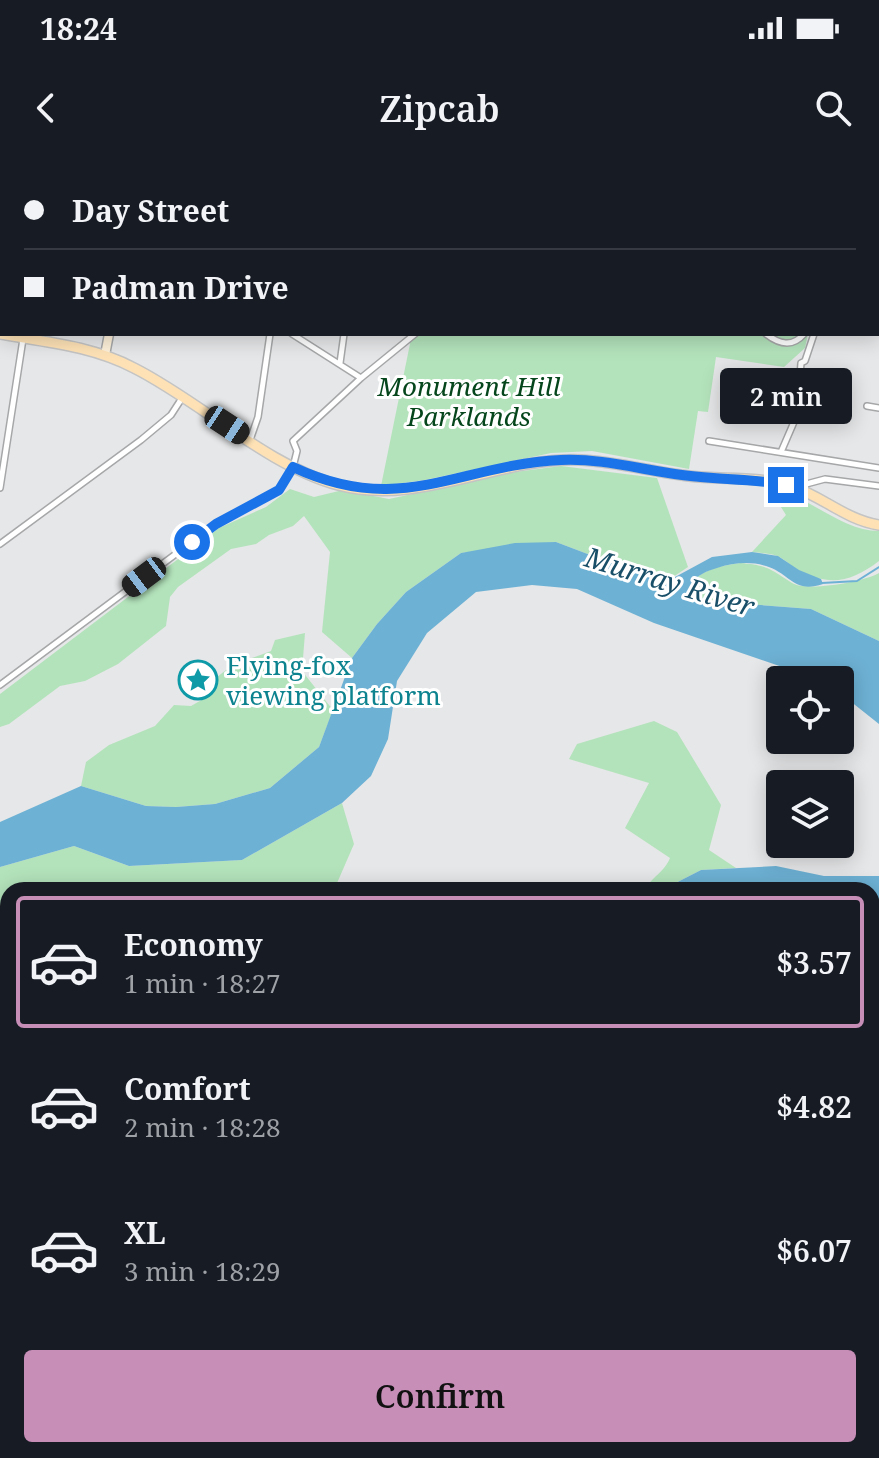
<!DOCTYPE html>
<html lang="en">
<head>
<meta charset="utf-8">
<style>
	body { margin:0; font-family:"Noto Serif",serif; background:#20242c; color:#f1f3f6; height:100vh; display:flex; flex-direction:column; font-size:30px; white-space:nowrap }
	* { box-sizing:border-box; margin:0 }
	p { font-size:26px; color:#9ea1a6 }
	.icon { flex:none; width:44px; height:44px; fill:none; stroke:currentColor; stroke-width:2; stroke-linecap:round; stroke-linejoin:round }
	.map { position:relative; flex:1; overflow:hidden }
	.drawer { position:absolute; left:0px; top:722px; width:880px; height:576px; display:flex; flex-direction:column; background:#171b24; border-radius:24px 24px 0 0; box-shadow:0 4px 20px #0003 }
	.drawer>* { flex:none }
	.banner { position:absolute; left:0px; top:0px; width:880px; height:176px; box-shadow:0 4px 20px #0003; display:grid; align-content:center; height:176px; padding:0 24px; background:#171b24 }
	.buttons { position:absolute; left:766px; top:506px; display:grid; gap:16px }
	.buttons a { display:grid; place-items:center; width:88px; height:88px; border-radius:8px; background:#171b24; box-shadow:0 4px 20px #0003; font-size:40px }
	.end { position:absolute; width:36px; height:36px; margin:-18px; border:10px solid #1a73e8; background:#fff; box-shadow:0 0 0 4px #fff }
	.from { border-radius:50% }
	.bubble { position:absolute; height:56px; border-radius:8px; background:#171b24; box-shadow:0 4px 20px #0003; font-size:26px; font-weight:600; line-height:56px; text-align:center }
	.car { position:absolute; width:24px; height:48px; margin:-24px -12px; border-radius:10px; box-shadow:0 0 6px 2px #0007; background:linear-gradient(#222 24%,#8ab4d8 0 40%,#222 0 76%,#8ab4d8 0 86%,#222 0) }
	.banner b { display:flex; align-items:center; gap:28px; height:76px; font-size:30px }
	.banner b+b { border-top:2px solid #363941 }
	.banner i { width:20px; height:20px; background:#f1f3f6 }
	ul { padding:14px 0 0; list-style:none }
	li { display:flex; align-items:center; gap:24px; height:132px; margin:0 16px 12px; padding:0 8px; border:4px solid transparent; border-radius:8px }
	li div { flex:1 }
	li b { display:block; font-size:30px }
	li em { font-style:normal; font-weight:600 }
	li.selected { border-color:#c78eb8 }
	li>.icon { width:72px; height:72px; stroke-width:1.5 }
	.action { display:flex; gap:16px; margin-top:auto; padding:16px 24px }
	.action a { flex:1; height:92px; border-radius:8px; background:#c78eb8; color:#111; font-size:32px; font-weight:600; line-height:92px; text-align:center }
	.status { display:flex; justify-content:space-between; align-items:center; height:56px; padding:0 40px; background:#171b24; direction:ltr }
	.status svg { height:22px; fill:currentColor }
	header { display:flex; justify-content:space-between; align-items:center; height:104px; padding:0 24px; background:#171b24; font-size:36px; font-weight:600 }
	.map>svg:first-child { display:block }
	.green { fill:#b3e3bb }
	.water { fill:#6db1d4 }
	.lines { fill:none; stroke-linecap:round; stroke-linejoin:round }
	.stream { stroke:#6db1d4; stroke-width:2 }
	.street-casing { stroke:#a6a7a8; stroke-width:8 }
	.secondary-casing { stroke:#a6a7a8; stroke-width:11 }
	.primary-casing { stroke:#c4c4c4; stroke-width:12 }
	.street { stroke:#fff; stroke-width:5 }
	.secondary { stroke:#fef1da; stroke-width:8 }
	.primary { stroke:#fee2b6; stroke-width:9 }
	.route { stroke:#1a73e8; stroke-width:10 }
	.labels { text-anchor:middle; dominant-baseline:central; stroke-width:6; stroke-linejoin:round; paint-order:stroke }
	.park-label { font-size:26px; font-style:italic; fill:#06461c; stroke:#fff }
	.culture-label { font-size:26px; fill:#0d838f; stroke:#fff; text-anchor:start }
	.water-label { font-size:28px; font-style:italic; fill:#194f68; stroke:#fff }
</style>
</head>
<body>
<div class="status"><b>18:24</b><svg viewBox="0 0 49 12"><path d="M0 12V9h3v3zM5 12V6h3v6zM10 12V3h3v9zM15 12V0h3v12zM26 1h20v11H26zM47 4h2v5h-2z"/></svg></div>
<header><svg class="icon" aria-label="back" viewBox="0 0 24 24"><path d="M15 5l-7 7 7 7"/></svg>Zipcab<svg class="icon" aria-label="search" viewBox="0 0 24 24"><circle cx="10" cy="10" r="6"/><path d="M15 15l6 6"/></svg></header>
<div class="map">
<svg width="879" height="1298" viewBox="0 0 879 1298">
	<rect width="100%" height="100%" fill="#e6e7e8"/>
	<path class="green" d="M412,174h396l-3,14 -21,19 -68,-10 -8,55 -10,-1 -9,58 -97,-18 -41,2 -126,27 -44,6z
		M561,306l96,12 31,89 -24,16 -108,-41 -95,11 -55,39 -29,32 -25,34 -30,-26 8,-80 -26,-36 -11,10 -24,9 -13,9 -25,5 -53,38 -8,10 -4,29 -48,38 -33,17 -25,5 -51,38 -9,3v-33l219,-166 47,-21 24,-18 24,8 29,-7 46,9 126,-27z
		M769,328c39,6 71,43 110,43v30c-28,21 -49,26 -81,9 -7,-4 -13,-11 -21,-14 -8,-3 -17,-3 -25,-4l34,-37z
		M740,403c27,2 30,6 52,20 14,9 72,-1 87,-10v68l-68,-32 -102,-8 -15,-6 -3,-11c9,-14 33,-19 49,-21z
		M305,473l-3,38 31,39 -14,37 -49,41 -55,16 -39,3 -30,-1 -65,-20 5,-24 23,-17 46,-19 19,-21 17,1 14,-8c10,-31 38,-36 66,-47l4,-11z
		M654,561l23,11 44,73 -12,45 27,18 -35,2 -39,20h-17c7,-14 19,-17 25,-32l-45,-30 24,-45 -80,-24 8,-15z
		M342,643l12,41 -20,46h-326v15l-8,1v-39l74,-21 55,20 113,-6z
		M872,781l7,1v296l-7,-22z
		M0,1182l2,3h6v105h63l2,8h-73z
		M694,1290h153l-3,8h-156z"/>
	<path class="water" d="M556,382l108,41 48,-26 40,-5 26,4 21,14 22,9 2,5c-30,10 -33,-11 -57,-18 -16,-5 -33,-3 -49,2 -10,3 -21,7 -26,17l3,10 15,6 102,8 68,32v83l-39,-31v-13h-20l-166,-57 -77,-34 -45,-4 -56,7 -49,41 -30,48 -9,58 -17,37 -29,27 -100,57 -113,6 -55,-20 -74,21v-45l81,-36 65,20 30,1 39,-3 55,-16 49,-41 33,-89 25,-34 29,-32 55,-39 54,-10z
		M776,706l48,10h55v66l-7,-1v-51h-210l39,-20z
		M872,1056l7,22v220h-35l3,-8h25z
		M71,1290h359l-4,8h-353z
		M468,1290h69l11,8h-95z"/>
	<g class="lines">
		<path class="stream" d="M822,423l35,-2 22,-14
			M872,902l7,-4"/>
		<defs>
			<path id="street" d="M519,0l2,2
				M644,0l2,2
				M739,0v2
				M297,2v-2
				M372,2v-2
				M484,2l1,-2
				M831,2l2,-2
				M878,38l1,-1
				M0,95h2
				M878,125l1,1
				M292,174l69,44
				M766,174c13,10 26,14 38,0
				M340,203l4,-29
				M867,246l12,2
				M250,280l8,-23 12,-83
				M709,281l170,27
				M781,292l16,-37 4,-52 4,-2 9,-27
				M795,327l30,-8 54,7
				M0,328l23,-149
				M0,384l141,-104 30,-25 11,-17
				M0,525l216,-161 63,-34 14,-23 4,-16 -4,-10 68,-63 54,-44
				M0,1246l8,-8
				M634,1290l17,8
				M619,1298l1,-8"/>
			<path id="secondary" d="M136,2v-2
				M105,195l4,-21
				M872,1193l7,-2
				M872,1201l7,-2
				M669,1298l5,-8
				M682,1298l5,-8"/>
			<path id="primary" d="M0,174c46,8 92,12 134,34 66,33 133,98 204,117 82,22 162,-29 244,-25 36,2 71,12 107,16 33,4 70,0 102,10 31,10 55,34 88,39"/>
		</defs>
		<use href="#street" class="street-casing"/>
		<use href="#secondary" class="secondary-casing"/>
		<use href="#primary" class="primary-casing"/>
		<use href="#street" class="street"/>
		<use href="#secondary" class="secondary"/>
		<use href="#primary" class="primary"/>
	</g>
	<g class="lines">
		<path class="route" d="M192,382l24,-18 63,-34 14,-23c108,51 164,-2 268,-7 41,-2 81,10 121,15 34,5 70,3 104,10"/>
	</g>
	<defs>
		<symbol id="sight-ring" viewBox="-11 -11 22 22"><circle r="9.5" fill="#fff" stroke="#0f9aa8" stroke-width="1.5"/><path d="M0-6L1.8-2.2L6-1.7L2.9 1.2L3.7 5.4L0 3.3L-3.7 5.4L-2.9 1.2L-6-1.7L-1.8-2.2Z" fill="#0f9aa8"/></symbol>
	</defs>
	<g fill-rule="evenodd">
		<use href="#sight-ring" x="176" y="498" width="44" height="44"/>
	</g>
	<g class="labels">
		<g class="park-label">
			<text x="469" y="226">Monument Hill<tspan x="469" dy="30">Parklands</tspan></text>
		</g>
		<g class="culture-label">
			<text x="226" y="505">Flying-fox<tspan x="226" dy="30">viewing platform</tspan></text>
		</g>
		<g class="water-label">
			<text transform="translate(670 421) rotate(17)">Murray River</text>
		</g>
	</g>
</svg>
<div class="buttons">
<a><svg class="icon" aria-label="locate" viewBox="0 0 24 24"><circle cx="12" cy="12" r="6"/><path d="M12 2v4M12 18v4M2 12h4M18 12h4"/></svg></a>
<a><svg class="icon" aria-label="layers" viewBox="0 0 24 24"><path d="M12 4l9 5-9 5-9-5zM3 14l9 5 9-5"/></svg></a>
</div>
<i class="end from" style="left:192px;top:382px"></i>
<i class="end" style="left:786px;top:325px"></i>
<div class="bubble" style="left:720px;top:208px;width:132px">2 min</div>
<i class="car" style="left:227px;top:265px;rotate:123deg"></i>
<i class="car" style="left:144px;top:417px;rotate:233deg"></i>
<div class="banner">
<b><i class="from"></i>Day Street</b>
<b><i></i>Padman Drive</b>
</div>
<section class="drawer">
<ul>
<li class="selected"><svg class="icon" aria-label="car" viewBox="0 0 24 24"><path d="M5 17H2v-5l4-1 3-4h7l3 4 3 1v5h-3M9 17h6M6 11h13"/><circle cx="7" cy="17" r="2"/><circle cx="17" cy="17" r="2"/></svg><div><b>Economy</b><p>1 min · 18:27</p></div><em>$3.57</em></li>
<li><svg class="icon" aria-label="car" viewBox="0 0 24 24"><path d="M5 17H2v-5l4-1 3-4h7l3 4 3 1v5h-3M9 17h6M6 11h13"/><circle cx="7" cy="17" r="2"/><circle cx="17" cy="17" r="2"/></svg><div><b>Comfort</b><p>2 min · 18:28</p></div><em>$4.82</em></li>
<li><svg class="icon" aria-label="car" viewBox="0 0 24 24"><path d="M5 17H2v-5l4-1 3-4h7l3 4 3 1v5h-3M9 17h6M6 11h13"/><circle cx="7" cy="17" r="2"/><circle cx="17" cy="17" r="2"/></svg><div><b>XL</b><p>3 min · 18:29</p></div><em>$6.07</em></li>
</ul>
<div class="action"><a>Confirm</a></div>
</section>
</div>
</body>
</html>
